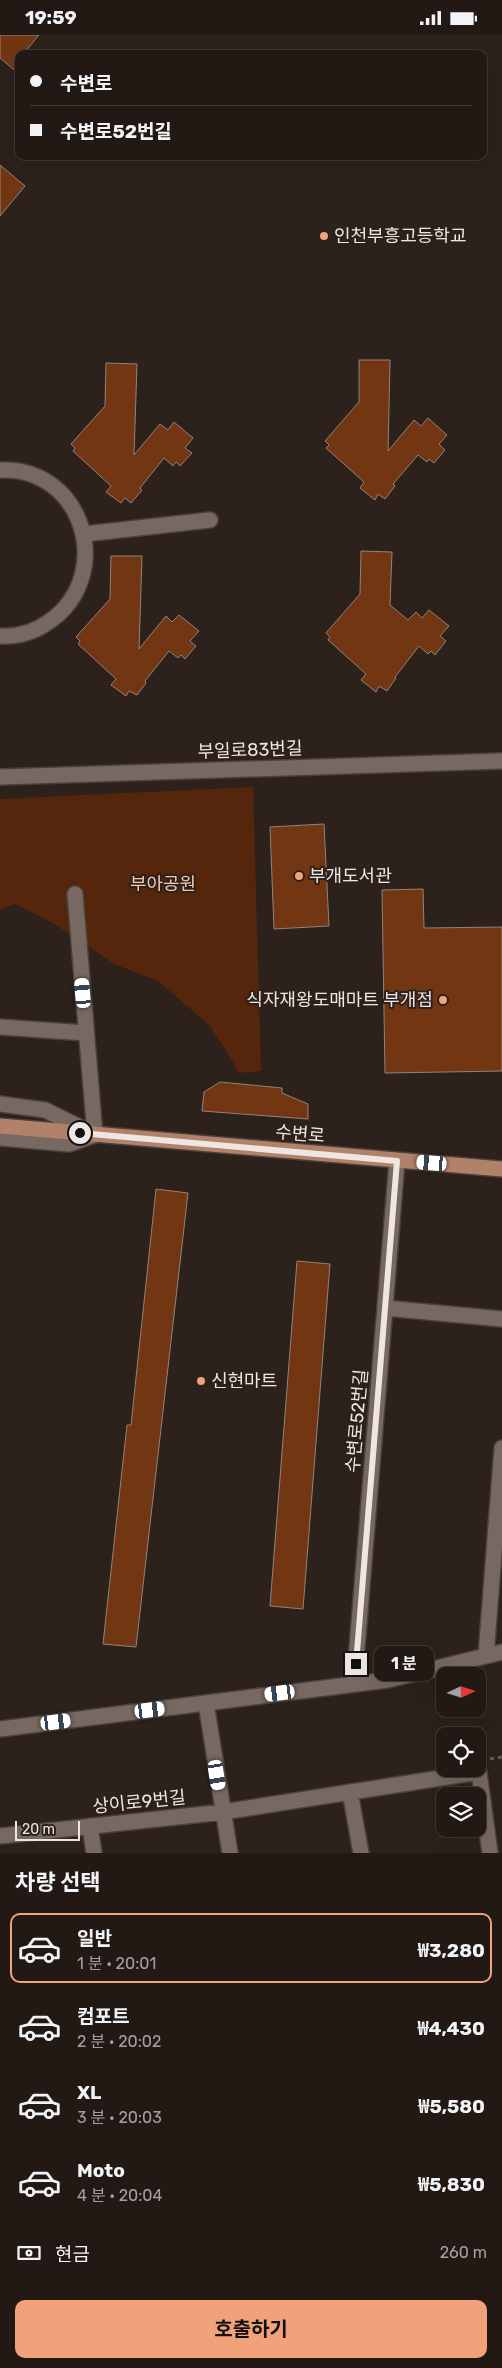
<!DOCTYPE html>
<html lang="ko">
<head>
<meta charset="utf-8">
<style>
	body { margin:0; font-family:Rubik,"Noto Sans KR",sans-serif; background:#2e2622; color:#f1f3f6; height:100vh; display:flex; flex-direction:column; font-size:19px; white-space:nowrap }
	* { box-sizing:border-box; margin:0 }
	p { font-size:16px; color:#a2a0a0 }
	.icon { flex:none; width:28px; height:28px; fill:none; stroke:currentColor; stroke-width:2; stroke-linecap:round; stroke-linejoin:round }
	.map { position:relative; height:1818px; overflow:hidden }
	.details { display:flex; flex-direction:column; background:#221915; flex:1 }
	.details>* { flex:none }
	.top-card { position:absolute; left:15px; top:15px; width:472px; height:110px; border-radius:10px; box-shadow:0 5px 20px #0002,0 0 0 1px #3f3834; display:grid; align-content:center; height:110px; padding:0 15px; background:#221915 }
	.needle { width:32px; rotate:86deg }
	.tools { position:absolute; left:436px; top:1632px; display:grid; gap:10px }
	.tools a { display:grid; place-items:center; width:50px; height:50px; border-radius:10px; background:#221915; box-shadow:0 5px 20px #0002,0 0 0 1px #3f3834; font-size:25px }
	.scale { position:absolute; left:15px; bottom:12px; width:65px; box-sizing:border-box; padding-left:5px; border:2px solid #eee6e2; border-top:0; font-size:14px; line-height:18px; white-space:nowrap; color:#eee6e2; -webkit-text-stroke:4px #2d211c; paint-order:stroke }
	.end { position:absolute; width:22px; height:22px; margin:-11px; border:6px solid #eee6e2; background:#111; box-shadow:0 0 0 2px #111 }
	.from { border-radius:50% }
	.bubble { position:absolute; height:35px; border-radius:10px; background:#221915; box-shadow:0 5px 20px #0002,0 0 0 1px #3f3834; font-size:16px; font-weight:700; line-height:35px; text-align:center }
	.car { position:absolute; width:15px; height:30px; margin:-15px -8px; border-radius:6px; box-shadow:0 0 4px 1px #0007; background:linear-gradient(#fff 24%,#345 0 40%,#fff 0 76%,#345 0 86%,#fff 0) }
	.top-card b { display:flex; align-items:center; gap:18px; height:48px; font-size:19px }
	.top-card b+b { border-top:1px solid #3f3834 }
	.top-card i { width:12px; height:12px; background:#f1f3f6 }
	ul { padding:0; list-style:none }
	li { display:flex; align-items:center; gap:15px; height:70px; margin:0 10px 8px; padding:0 5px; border:2px solid transparent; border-radius:10px }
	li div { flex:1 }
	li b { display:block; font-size:19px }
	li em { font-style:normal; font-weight:700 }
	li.on { border-color:#f1a27b }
	li>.icon { width:45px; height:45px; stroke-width:1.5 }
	h2 { padding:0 15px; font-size:22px; line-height:60px }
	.pay { display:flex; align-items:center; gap:12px; height:55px; padding:0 15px; font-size:19px }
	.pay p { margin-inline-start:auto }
	.button { display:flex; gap:10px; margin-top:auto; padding:10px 15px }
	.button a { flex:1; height:58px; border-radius:10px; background:#f1a27b; color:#111; font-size:20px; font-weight:700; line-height:58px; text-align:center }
	.status { display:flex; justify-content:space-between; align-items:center; height:35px; padding:0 25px; background:#221915; direction:ltr }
	.status svg { height:14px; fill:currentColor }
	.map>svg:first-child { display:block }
	.green { fill:#56260c }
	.building { fill:#733613; stroke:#92837c }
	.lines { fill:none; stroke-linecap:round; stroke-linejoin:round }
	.minor-casing { stroke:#49403b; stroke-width:18 }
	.major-casing { stroke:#49403b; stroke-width:18 }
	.path { stroke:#675d58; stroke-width:3; stroke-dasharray:4 4; stroke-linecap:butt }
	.minor { stroke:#776962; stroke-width:15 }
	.major { stroke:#b28169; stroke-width:15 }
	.route { stroke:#eee6e2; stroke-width:6 }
	.poi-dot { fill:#f1a27b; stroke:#2d211c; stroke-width:2 }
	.labels { text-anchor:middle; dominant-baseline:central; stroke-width:4; stroke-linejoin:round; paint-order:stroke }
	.poi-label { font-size:18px; fill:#eee6e2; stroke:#2d211c; text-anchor:start }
	.street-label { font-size:18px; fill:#eee6e2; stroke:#2d211c }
	.park-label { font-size:18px; fill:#f6c8b2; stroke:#2d211c }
</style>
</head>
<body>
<div class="status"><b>19:59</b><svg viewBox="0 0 49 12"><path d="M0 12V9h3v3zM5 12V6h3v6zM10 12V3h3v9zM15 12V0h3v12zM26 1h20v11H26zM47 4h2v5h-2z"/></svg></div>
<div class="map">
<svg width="502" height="1818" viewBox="0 0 502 1818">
	<rect width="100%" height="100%" fill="#2d211c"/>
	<path class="green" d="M253,752l8,284 -23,2 -7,-15 -22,-33 -51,-44 -44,-17 -61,-41 -38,-19 -15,6v-111z"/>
	<path class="building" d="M0,0h39l-16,19h-4v20l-19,-16z
		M0,130l25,21 -25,30z
		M359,325h31l-2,91 26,-31 7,6 7,-8 19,17 -8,9 6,6 -11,13 -5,-4 -2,3 -9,-7 -25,29 2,2 -10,13 -7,-5 -3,6 -15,-12 4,-6 -38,-34 3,-3 -4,-4 34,-39z
		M106,328l31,1 -3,91 26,-31 8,6 6,-8 19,16 -8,10 7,5 -12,13 -4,-4 -3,4 -9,-8 -24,30 2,2 -11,13 -6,-5 -4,5 -15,-11 5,-6 -38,-35 2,-3 -4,-4 34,-38z
		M361,516l31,1 -2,53 18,15 8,-8 6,6 7,-8 20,16 -9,10 6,5 -11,14 -4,-4 -3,3 -9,-8 -24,31 1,1 -9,13 -8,-5 -3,6 -15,-12 5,-6 -38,-34 2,-3 -4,-4 34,-39z
		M111,521h31l-3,93 27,-33 6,6 7,-7 20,16 -9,10 6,5 -11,13 -4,-4 -3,3 -9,-7 -24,30 1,2 -9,12 -8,-4 -3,5 -15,-11 5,-6 -38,-35 2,-3 -4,-4 34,-38z
		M324,789l5,102 -55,3 -4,-102z
		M423,854l1,39 78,-1v144l-117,2 -3,-183z
		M220,1047l62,6v5l26,11v15l-106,-8 2,-19z
		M156,1154l32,4 -52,454 -33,-3 24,-219h4z
		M297,1226l33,3 -27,345 -33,-3z"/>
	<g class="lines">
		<defs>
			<path id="minor" d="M0,435c83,-4 116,104 50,151 -15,11 -32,16 -50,15
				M84,499l126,-14
				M0,742l502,-16
				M75,859l20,241
				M0,992l86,6
				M0,1069l45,6 49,24
				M0,1103l69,6 26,-9
				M385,1273l117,11
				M486,1621l16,-208
				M354,1649l43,-523
				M206,1668l24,150
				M0,1694l388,-49 114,-28
				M350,1757l11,61
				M90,1791l4,27
				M0,1801l223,-24 256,-40 11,81"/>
			<path id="major" d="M0,1091l502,43"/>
		</defs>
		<use href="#minor" class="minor-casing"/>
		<use href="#major" class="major-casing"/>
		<path class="path" d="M490,1724l12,-2"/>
		<use href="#minor" class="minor"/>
		<use href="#major" class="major"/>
	</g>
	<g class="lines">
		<path class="route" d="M80,1098l317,28 -41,503"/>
	</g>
	<g class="poi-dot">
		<circle cx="324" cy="201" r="5"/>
		<circle cx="299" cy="841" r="5"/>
		<circle cx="443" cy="965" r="5"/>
		<circle cx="201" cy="1346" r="5"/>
	</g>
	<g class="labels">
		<g class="poi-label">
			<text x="334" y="201">인천부흥고등학교</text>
			<text x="309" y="841">부개도서관</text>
			<text x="433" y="965" text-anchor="end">식자재왕도매마트 부개점</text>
			<text x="211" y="1346">신현마트</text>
		</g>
		<g class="street-label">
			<text transform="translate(250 715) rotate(-2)">부일로83번길</text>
			<text transform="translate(300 1099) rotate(5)">수변로</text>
			<text transform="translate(357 1386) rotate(-85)">수변로52번길</text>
			<text transform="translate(139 1767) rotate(-6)">상이로9번길</text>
		</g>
		<g class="park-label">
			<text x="163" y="849">부아공원</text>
		</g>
	</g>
</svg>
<div class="tools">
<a><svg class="needle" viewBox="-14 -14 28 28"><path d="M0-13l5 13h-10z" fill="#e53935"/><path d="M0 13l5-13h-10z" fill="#a2a0a0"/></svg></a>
<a><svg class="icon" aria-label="locate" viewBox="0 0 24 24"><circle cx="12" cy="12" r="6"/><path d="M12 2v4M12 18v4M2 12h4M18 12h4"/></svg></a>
<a><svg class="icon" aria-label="layers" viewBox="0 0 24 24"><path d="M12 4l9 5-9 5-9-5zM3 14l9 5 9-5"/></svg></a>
</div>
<div class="scale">20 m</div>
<i class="end from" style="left:80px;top:1098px"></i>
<i class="end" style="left:356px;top:1629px"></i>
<div class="bubble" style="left:374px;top:1611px;width:60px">1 분</div>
<i class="car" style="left:83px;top:958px;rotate:355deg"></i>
<i class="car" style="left:432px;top:1128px;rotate:274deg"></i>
<i class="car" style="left:280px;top:1658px;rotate:263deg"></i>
<i class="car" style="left:150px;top:1675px;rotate:83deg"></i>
<i class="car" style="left:56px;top:1687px;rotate:83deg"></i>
<i class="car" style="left:217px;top:1740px;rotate:171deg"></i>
<div class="top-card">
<b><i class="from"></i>수변로</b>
<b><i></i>수변로52번길</b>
</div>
</div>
<section class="details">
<h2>차량 선택</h2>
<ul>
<li class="on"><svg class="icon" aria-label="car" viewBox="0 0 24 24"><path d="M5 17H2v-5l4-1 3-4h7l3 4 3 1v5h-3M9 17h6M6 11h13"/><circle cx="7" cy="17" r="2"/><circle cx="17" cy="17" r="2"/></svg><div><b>일반</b><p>1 분 · 20:01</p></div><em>₩3,280</em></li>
<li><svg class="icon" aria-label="car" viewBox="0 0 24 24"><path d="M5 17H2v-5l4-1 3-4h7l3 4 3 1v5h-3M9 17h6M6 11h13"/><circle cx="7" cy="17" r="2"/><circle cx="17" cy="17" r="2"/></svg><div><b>컴포트</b><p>2 분 · 20:02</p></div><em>₩4,430</em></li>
<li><svg class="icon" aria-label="car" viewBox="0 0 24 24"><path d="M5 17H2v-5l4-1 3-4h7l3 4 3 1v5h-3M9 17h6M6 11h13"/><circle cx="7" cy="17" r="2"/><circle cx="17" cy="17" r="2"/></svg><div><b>XL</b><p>3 분 · 20:03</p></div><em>₩5,580</em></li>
<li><svg class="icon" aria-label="car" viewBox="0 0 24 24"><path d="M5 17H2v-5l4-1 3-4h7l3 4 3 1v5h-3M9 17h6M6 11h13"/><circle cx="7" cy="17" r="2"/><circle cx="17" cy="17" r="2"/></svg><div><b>Moto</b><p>4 분 · 20:04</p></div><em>₩5,830</em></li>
</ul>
<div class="pay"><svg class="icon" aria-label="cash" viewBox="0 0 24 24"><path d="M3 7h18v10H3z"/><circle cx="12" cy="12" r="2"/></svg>현금<p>260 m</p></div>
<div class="button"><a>호출하기</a></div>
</section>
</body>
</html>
